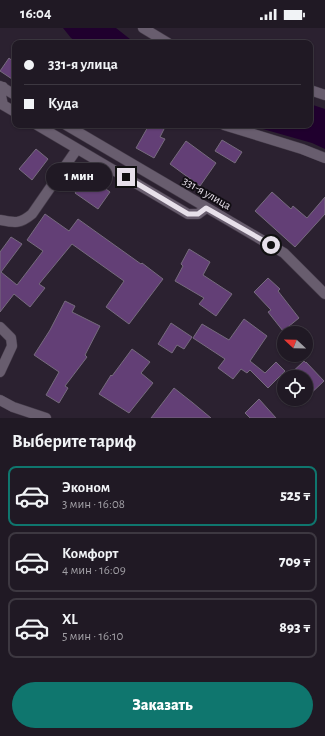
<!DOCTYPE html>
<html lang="ru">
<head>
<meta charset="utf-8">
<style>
	body { margin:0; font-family:"Alegreya Sans",sans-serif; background:#28222c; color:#f1f3f6; height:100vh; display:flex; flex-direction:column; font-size:15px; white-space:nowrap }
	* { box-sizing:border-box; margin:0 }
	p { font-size:13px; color:#a2a0a6 }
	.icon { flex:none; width:22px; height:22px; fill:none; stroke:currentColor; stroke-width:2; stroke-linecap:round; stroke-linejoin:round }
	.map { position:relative; height:390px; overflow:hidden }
	.sheet { display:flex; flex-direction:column; background:#201924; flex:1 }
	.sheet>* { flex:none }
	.top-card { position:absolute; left:12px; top:12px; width:301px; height:88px; border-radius:8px; box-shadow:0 1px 3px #0004,0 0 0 1px #3d3841; display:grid; align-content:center; height:88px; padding:0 12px; background:#201924 }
	.needle { width:26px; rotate:292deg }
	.buttons { position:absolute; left:277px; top:298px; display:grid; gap:8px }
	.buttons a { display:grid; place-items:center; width:36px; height:36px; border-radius:50%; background:#201924; box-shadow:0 1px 3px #0004,0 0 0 1px #3d3841; font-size:20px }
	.end { position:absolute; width:18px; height:18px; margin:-9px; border:5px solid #e7e0ea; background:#111; box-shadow:0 0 0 2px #111 }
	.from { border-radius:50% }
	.bubble { position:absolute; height:28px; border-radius:14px; background:#201924; box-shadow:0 1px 3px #0004,0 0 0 1px #3d3841; font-size:13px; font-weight:800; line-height:28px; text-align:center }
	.top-card b { display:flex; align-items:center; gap:14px; height:38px; font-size:15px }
	.top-card b+b { border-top:1px solid #3d3841 }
	.top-card i { width:10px; height:10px; background:#f1f3f6 }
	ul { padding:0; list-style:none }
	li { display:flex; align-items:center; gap:12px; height:60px; margin:0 8px 6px; padding:0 4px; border:2px solid #3d3841; border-radius:8px }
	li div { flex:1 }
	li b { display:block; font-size:15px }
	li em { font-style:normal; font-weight:800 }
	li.on { border-color:#0f766e }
	li>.icon { width:36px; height:36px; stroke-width:1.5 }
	h2 { padding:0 12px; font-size:18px; line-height:48px }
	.cta { display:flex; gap:8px; margin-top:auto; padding:8px 12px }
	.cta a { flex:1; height:46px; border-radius:24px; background:#0f766e; color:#fff; font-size:16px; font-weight:800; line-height:46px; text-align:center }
	.status { display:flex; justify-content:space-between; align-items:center; height:28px; padding:0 20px; background:#201924; direction:ltr }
	.status svg { height:11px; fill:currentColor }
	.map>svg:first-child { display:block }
	.water { fill:#20002e }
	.building { fill:#633f76; stroke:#766b7d }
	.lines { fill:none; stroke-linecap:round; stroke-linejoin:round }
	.minor-casing { stroke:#463d4a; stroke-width:11 }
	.minor { stroke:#685d6e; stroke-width:10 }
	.route { stroke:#e7e0ea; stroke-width:5 }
	.labels { text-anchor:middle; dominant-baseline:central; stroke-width:4; stroke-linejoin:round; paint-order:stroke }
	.street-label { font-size:12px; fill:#e7e0ea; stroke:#110d13 }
</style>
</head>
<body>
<div class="status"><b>16:04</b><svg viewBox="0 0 49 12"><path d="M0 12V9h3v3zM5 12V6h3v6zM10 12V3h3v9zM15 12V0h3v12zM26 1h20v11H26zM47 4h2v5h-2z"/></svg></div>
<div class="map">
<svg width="325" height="390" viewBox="0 0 325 390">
	<rect width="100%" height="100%" fill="#2b2130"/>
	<path class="water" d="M63,0h53l19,15h-56l-8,-5z
		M310,76l15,5v40l-13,-6 -63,-18h61z"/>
	<path class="building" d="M9,30l6,5v18l-15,-10z
		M149,97h17l-6,12 5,2 -11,19 -18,-10z
		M222,112l20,12 -7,11 -20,-12z
		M186,113l30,22 -16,23 -30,-22z
		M36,121l12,10 -16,21 -13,-11z
		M88,148l22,16 -12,17 -23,-16z
		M272,164l19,17 2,-3 14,12 18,-21v17l-30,33 -40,-36z
		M45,186l24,17 9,-12 63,45 1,-1 21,16 -34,45 -23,-17 18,-26 -52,-37 -33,40 6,4 -15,19 -16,-13 -14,18v-60l11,-15 11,7 -21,28 16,13 26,-34 -16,-11z
		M189,221l21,13 -7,13 29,19 -16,22 -17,-12 5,-6 -29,-17 8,-15 -2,-2z
		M268,250l12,11 -2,2 21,27 -16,13 -15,-19 3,-2 -17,-18z
		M65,273l10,5 -3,6 28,14 -15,29 2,2 -22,29 3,2 -9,15 -13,-8 13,-23 -25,-17 16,-25z
		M244,291l23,17 -17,25 15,12 11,-11 9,9 -17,17 -18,-18 -3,3 -6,-4 -8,10 -15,-11 7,-9 -32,-21 9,-14 27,16z
		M171,295l21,14 -8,12 -7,-4 -5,8 -14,-9z
		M132,321l18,13 -9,11 12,10 -24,30 -30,-19 12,-19 1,1z
		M304,333l2,2v-1l18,19 -18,17v-21h-19z
		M174,360l19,15 18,15h-60z
		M259,371l17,19h-26l-5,-5z"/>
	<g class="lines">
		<defs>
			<path id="minor" d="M143,0l25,15
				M0,58l15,9
				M3,59l-2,9 2,9 12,7
				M310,62l15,5
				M37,97l151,89h10l8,-6
				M66,97l218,128 41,41
				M224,97l78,24 23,9
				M0,192c15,3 20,4 32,-6l45,-65
				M0,299l11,11 1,8 -12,26
				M0,372l13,7 33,11"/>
		</defs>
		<use href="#minor" class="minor-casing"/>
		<use href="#minor" class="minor"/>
	</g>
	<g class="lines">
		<path class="route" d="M126,149l62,37h10l8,-6 65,37"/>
	</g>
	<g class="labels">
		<g class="street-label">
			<text transform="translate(207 165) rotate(30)">331-я улица</text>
		</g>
	</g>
</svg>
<div class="buttons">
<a><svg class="needle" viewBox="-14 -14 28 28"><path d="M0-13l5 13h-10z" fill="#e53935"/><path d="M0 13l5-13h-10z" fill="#a2a0a6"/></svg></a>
<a><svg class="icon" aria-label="locate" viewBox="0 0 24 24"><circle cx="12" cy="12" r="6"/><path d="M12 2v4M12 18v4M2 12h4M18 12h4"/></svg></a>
</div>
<i class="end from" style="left:271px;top:217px"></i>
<i class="end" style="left:126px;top:149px"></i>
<div class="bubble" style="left:46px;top:135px;width:66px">1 мин</div>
<div class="top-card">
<b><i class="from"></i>331-я улица</b>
<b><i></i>Куда</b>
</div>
</div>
<section class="sheet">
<h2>Выберите тариф</h2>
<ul>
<li class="on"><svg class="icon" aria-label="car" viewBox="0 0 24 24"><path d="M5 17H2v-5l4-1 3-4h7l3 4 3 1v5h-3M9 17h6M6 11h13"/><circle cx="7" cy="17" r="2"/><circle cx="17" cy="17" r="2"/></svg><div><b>Эконом</b><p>3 мин · 16:08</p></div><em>525 ₸</em></li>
<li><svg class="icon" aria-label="car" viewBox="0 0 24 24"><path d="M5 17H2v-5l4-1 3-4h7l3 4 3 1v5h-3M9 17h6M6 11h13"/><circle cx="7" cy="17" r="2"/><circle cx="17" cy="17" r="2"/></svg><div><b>Комфорт</b><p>4 мин · 16:09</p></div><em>709 ₸</em></li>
<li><svg class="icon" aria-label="car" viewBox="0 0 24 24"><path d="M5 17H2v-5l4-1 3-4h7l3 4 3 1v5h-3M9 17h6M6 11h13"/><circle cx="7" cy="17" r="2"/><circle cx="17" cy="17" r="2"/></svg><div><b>XL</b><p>5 мин · 16:10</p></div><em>893 ₸</em></li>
</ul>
<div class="cta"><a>Заказать</a></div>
</section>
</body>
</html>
